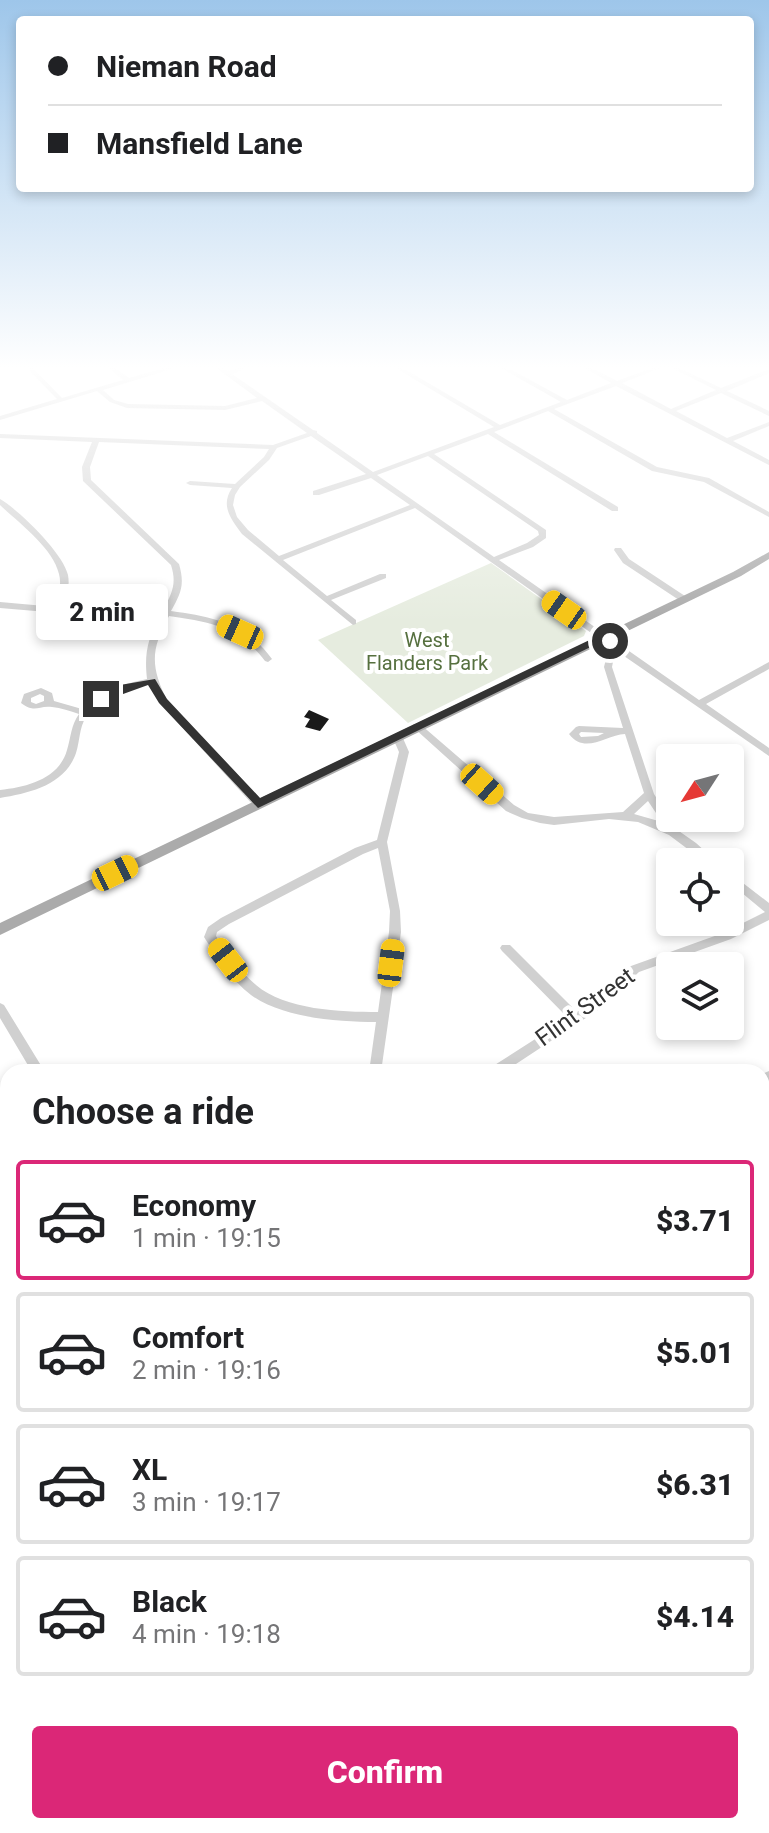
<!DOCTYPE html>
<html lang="en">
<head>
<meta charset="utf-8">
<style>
	body { margin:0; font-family:Roboto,sans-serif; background:#f2f2f2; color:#202124; height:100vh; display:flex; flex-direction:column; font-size:30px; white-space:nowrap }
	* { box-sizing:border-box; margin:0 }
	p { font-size:26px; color:#757577 }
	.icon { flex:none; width:44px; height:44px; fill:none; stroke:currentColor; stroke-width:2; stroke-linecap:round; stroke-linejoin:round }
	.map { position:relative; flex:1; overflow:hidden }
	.details { position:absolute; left:0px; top:1064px; width:770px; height:770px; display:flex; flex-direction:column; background:#fff; border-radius:24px 24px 0 0; box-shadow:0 4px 12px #0003 }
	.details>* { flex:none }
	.guide { position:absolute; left:16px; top:16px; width:738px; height:176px; border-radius:8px; box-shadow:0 4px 12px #0003; display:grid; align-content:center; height:176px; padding:0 32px; background:#fff }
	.needle { width:52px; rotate:234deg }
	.fabs { position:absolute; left:656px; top:744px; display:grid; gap:16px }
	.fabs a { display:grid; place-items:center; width:88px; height:88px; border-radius:8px; background:#fff; box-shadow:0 4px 12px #0003; font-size:40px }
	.end { position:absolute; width:36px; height:36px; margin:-18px; border:10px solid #333; background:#fff; box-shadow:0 0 0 4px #fff }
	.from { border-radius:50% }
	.bubble { position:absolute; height:56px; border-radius:8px; background:#fff; box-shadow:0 4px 12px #0003; font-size:26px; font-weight:800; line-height:56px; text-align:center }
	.car { position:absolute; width:24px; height:48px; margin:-24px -12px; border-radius:10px; box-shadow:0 0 6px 2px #0007; background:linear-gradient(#f5c518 24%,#345 0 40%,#f5c518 0 76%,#345 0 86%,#f5c518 0) }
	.guide b { display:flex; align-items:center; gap:28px; height:76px; font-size:30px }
	.guide b+b { border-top:2px solid #e0e0e0 }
	.guide i { width:20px; height:20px; background:#202124 }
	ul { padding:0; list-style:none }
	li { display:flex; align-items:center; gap:24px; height:120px; margin:0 16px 12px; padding:0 16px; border:4px solid #e0e0e0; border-radius:8px }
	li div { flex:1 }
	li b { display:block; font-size:30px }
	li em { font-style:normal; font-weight:800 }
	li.active { border-color:#db2777 }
	li>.icon { width:72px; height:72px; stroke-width:1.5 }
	h2 { padding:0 32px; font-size:36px; line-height:96px }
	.cta { display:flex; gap:16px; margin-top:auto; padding:16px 32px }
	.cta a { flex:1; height:92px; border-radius:8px; background:#db2777; color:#fff; font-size:32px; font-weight:800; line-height:92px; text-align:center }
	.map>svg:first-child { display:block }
	.green { fill:#e6ecdf }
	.building { fill:#1a1a1a }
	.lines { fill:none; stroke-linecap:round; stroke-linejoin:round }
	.minor { fill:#d0d0d0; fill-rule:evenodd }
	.major { fill:#ababab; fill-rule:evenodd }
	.route { fill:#333 }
	.labels { text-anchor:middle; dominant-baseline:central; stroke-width:8; stroke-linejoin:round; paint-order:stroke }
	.far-park-label { font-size:20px; fill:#56703f; stroke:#fff }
	.street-label { font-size:24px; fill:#333; stroke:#fff }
</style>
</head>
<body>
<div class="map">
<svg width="769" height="1833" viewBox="0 0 769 1833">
	<rect width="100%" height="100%" fill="#fff"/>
	<path class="green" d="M491,563l95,68 -2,5 -176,87 -90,-83z"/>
	<path class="building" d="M309,710l20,9 -9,12 -15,-4 5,-8 -6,-2z
		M8,1697v129h55l-5,7h-58v-125z"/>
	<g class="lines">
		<path class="minor" d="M26,367h6l30,31 61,-18 -15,-13h6l15,11 38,-11h9l-1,1 -72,22 11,10 14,4 97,2 32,-8 -42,-31h7l6,4 13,-4h8l-1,1 -16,6 81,56 4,1v2l56,39 121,-45 -100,-60h7l99,58 61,-23 -62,-35h7l61,33 44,-17 -28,-16h7l27,14 38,-14h8l-41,16 49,26 45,-19 -46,-23h7l44,21 48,-19v4l-42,18 42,20v5l-48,-23 -45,18 51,27 42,-16v4l-36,15 36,19v5l-153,-79 -62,23 103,58 52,11 60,34v5l-65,-35 -52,-11 -104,-60 -54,21 124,75v4h-6l-124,-77 -54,20 112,76v8l-13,9 -34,13 200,140 70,-38v7l-63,35 63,44v8l-145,-100 -11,6 -1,5 42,127 22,35 20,14 21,19h-12l-36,-27 -31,-13 -29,-3 -55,6 -14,-2 -18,-5 -16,-7 -92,-83 -2,-2 2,-2h6l94,81 14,8 26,4 69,-5 21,-19 -19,-59c-19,1 -40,21 -56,0l7,-7 3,-1 44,2 -19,-61 2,-8 12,-7 -203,-144 -132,52 44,36 53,-22h6v4l-55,22 25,20v4l-3,1 -111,-91c-11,-15 -22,-28 -10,-46l-42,-3 -4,-2 4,-2 45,3 29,-27 5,-8 -170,-7 -9,25 1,13 88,84c6,21 2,29 -8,47 42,6 75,12 101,48l-4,3 -3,-1c-26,-35 -56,-39 -96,-45 -18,33 -19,50 -2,84l95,100 1,3 -1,3h-8l-94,-103 -10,-19c-23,4 -51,12 -64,33 -7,11 -6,24 -10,36 -11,32 -46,40 -76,45v-8c27,-3 59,-11 67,-40 4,-13 4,-25 12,-36 -9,-3 -18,-6 -27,-7 -14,-2 -16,7 -31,-4l3,-9 17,-6 11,5 2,8 28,8c18,-18 41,-25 65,-30 -3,-27 1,-40 13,-64l-101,-2 -59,-5v-6l56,5c2,-11 6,-22 3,-33 -6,-26 -40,-51 -59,-69v-6c19,11 63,54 68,76 2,11 -1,22 -4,32l99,3c9,-17 14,-26 8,-45l-88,-84 -1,-14 10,-25 -92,-4v-4l273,11 34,-12 -45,-32 -37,9 -98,-2 -17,-6 -13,-11 -97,29v-4l57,-17zM311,436l55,38 -53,17v4h6l52,-17 39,27 -131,51 -31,-26 -11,-13 -4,-12 2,-10 5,-8 29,-27 8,-12zM428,456l110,75 1,4 -12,8 -33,14 -117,-82zM40,694l4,2v5l-8,3 -5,-2v-4zM581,732l23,1 -6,3 -17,1 -2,-3zM648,801l14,21 -28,-8z
			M615,548h6l8,11 56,37v4h-6l-56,-37 -9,-13z
			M397,733l5,3 7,16 -22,90 13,69 1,21 -20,140h-12l7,-50c-37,0 -94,-4 -125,-27 -19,-14 -34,-38 -47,-58l4,-10 13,-9 134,-70 22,-8 22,-88 -7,-16zM378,848l12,63 -1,21 -11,80c-37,0 -93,-2 -122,-27 -16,-13 -28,-32 -40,-49l1,-4 12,-8 134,-70z
			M730,873l39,30v17l-38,19 -92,33 -41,38 -94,62h-16l2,-4 78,-50 -66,-67 -2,-3 2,-3h8l67,67 13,-8 41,-38 92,-33 42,-21 -35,-29z
			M0,1003l4,2 41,67h-13l-32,-54z
			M769,1071v13l-7,3v-13z
			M769,1273v16l-7,4v-16z
			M762,1412l7,4v20l-7,-4z
			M769,1446v19l-7,4v-19z
			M769,1743v23l-7,3v-23z
			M308,1826h19l3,7h-19z
			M363,1826h22l-3,7h-22z
			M689,1826h22l-3,7h-22z"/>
		<path class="major" d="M769,552v7l-28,17 -741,359v-12l733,-351z"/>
	</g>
	<linearGradient id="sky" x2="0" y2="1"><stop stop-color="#9ec6ea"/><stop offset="0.59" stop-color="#fff"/><stop offset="1" stop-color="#fff" stop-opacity="0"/></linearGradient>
	<rect width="769" height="623" fill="url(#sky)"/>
	<path class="route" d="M600,635h7l8,6 -5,4 -7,-4 -345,167 -99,-105 -11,-18 -47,17 -5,-3 24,-14 35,-6 12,20 93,99z"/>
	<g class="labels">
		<g class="far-park-label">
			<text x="427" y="640">West<tspan x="427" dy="23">Flanders Park</tspan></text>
		</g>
		<g class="street-label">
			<text transform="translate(585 1007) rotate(-36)">Flint Street</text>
		</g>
	</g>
</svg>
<div class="fabs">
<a><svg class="needle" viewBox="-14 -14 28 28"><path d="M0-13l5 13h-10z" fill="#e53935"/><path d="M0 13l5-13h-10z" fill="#757577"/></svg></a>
<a><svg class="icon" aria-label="locate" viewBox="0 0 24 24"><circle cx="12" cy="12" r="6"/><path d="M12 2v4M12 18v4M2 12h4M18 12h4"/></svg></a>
<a><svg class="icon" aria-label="layers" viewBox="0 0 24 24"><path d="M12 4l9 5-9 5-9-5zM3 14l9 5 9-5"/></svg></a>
</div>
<i class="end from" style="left:610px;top:641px"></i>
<i class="end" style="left:101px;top:699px"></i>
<div class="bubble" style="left:36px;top:584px;width:132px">2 min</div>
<i class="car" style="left:564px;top:610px;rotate:305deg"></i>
<i class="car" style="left:240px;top:632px;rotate:294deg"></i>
<i class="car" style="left:482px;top:784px;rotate:132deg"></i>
<i class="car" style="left:115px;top:873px;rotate:64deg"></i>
<i class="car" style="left:228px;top:960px;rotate:322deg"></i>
<i class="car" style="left:391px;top:963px;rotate:7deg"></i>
<div class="guide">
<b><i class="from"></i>Nieman Road</b>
<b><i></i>Mansfield Lane</b>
</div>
<section class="details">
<h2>Choose a ride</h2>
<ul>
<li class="active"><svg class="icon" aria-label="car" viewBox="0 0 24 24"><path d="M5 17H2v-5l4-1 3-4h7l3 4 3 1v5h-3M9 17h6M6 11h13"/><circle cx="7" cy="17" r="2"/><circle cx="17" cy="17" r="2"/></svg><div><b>Economy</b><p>1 min · 19:15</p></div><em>$3.71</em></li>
<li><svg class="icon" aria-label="car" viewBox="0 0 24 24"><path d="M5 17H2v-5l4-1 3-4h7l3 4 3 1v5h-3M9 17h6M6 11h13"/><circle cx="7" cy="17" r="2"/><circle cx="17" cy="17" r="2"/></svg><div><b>Comfort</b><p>2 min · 19:16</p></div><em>$5.01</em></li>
<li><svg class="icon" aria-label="car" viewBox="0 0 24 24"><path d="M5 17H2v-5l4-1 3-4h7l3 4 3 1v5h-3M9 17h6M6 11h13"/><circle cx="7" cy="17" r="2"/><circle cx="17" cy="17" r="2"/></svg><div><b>XL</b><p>3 min · 19:17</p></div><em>$6.31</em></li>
<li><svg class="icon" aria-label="car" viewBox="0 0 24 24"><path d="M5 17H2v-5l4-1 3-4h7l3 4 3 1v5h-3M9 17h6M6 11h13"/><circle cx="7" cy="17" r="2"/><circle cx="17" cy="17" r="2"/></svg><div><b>Black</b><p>4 min · 19:18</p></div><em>$4.14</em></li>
</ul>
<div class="cta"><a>Confirm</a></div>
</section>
</div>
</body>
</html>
